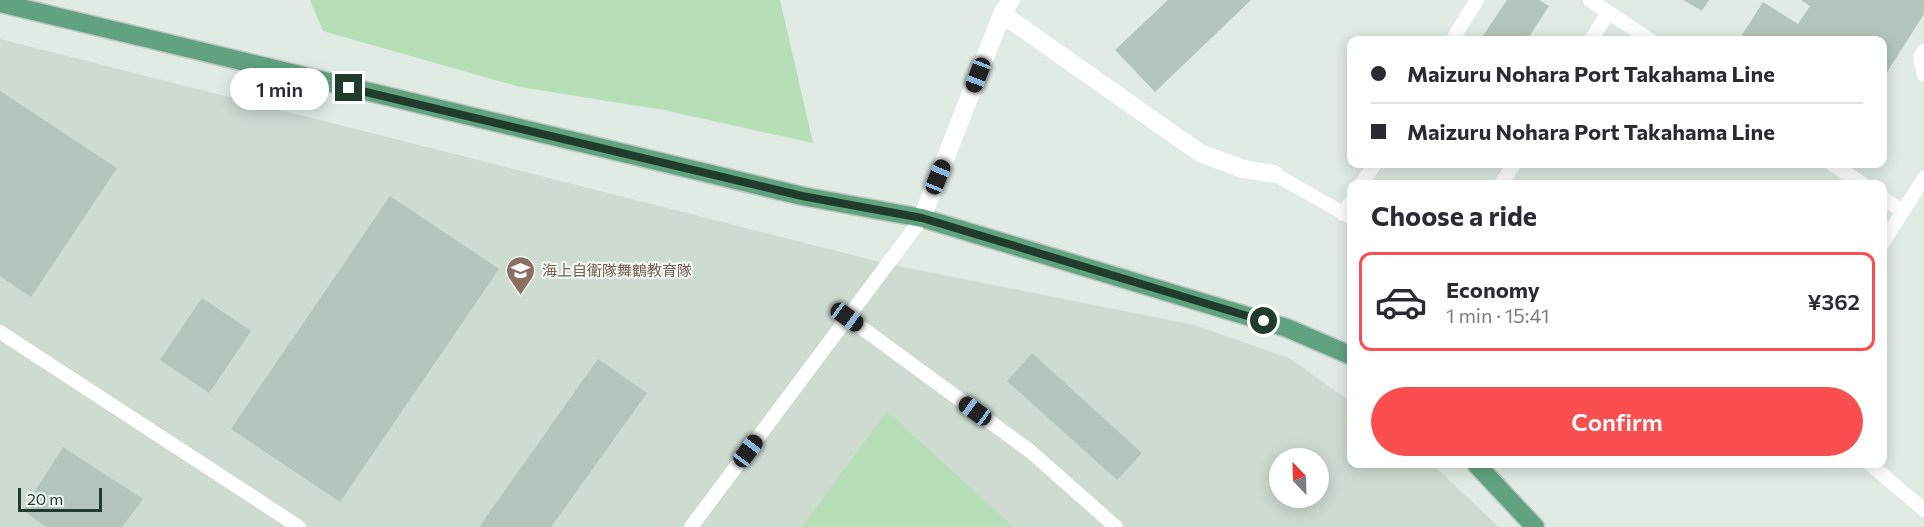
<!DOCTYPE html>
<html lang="en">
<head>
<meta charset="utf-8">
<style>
	body { margin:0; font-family:Commissioner,"Noto Sans JP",sans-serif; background:#f2f2f3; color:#2b2b33; height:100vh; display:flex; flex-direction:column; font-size:22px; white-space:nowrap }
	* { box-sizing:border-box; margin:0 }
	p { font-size:20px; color:#7c7c81 }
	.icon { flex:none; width:33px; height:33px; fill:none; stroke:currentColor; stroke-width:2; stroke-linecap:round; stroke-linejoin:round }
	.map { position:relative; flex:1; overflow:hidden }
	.panel { position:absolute; left:1347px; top:180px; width:540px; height:288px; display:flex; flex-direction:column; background:#fff; border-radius:12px; box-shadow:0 3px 15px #0003 }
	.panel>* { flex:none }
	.hud { position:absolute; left:1347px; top:36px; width:540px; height:132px; border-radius:12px; box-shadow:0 3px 15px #0003; display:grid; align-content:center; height:132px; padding:0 24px; background:#fff }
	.needle { width:39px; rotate:337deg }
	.buttons { position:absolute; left:1269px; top:448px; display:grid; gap:12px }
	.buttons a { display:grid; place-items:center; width:60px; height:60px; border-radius:50%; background:#fff; box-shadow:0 3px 15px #0003; font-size:30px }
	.scale { position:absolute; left:18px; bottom:15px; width:84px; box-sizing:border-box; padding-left:6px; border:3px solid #1f3c2d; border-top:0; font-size:16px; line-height:21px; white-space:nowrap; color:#1f3c2d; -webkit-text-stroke:4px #eff8f1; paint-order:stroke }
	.end { position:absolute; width:27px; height:27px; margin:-14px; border:8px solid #1f3c2d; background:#fff; box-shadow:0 0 0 3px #fff }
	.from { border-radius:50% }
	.bubble { position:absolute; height:42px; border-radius:21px; background:#fff; box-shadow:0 3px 15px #0003; font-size:20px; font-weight:600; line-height:42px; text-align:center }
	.car { position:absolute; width:18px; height:36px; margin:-18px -9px; border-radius:8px; box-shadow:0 0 4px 2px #0007; background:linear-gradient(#222 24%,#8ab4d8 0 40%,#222 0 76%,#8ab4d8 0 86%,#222 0) }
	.hud b { display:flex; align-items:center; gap:21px; height:57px; font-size:22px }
	.hud b+b { border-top:2px solid #e1e1e2 }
	.hud i { width:15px; height:15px; background:#2b2b33 }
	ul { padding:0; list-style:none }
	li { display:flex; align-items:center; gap:18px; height:99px; margin:0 12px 9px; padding:0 12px; border:3px solid #e1e1e2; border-radius:12px }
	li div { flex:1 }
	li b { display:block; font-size:22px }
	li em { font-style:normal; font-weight:600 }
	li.selected { border-color:#f94f51 }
	li>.icon { width:54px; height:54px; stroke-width:1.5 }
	h2 { padding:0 24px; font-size:27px; line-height:72px }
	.action { display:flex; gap:12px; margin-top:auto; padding:12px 24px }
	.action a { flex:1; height:69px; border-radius:36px; background:#f94f51; color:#fff; font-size:24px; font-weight:600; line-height:69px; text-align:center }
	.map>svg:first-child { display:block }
	.built { fill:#cddbd1; fill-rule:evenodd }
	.green { fill:#b6deb7 }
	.building { fill:#b4c6bb }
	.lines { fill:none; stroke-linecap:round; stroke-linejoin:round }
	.primary-casing { stroke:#c0c8c4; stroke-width:21 }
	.service { stroke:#fff; stroke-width:14 }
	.minor { stroke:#fff; stroke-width:18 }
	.tertiary { stroke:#fff; stroke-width:18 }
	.primary { stroke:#61a381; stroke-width:18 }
	.route { stroke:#1f3c2d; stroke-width:8 }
	.labels { text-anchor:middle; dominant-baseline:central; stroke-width:4.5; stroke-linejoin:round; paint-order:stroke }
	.education-label { font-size:15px; fill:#785e54; stroke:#eff8f1; text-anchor:start }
</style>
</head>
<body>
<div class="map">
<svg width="1924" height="527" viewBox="0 0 1924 527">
	<rect width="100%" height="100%" fill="#dfebe3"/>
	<path class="built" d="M0,39l888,225 306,61 95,33 62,44 1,62h80l67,63h-1499zM1280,459h38v39h-38z"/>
	<path class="green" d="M310,0h470l33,143 -149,-33 -144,-23 -197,-56z
		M887,411l126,116h-211z"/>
	<path class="building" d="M1168,0h83l-96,92 -40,-42z
		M1507,0h32l10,6 -22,34h-47z
		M1683,0h26l-7,11z
		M1801,0h123v14l-42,66v-40h-131l-9,-5 21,-33 35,22 12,-18z
		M0,91l117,77 -86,129 -31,-21z
		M390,196l109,73 -159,233 -109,-73z
		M202,298l49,33 -42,62 -49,-33z
		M1032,353l110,100 -25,27 -110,-99z
		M598,359l49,34 -96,134h-72z
		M63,447l80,52 -21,28h-76l-23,-17z"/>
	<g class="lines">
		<defs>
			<path id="primary" d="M0,3l802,193 120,22 365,110 65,28
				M1476,464l59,63"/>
		</defs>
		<use href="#primary" class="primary-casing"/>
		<path class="service" d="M1590,0l60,40
			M1452,40l25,-40
			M1591,40l17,-27
			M1924,51l-4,6 4,18
			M1832,164l31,20
			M1274,174l78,44
			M1361,184l14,-20
			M1501,184l13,-20
			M1882,198l21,13
			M1343,214l9,-14
			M1882,244l42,-66
			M847,317l183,134 86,76
			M0,332l299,195
			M1870,464l54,46
			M691,527l231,-309"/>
		<path class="minor" d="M1002,14l198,139 43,16 31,5"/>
		<path class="tertiary" d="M922,218l80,-204 9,-14"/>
		<use href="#primary" class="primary"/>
	</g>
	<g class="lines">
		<path class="route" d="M349,88l453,108 120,22 342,103"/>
	</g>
	<defs>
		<symbol id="school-pin" viewBox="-11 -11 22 30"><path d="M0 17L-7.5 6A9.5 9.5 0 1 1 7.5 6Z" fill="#8d6e63" stroke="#eff8f1"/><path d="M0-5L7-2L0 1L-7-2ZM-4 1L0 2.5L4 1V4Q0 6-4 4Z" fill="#fff"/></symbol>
	</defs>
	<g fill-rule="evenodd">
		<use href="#school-pin" x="504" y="254" width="33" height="45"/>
	</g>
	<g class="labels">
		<g class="education-label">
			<text x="542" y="270">海上自衛隊舞鶴教育隊</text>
		</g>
	</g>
</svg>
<div class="buttons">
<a><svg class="needle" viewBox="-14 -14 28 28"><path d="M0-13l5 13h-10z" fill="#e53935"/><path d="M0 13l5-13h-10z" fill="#7c7c81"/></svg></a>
</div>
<div class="scale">20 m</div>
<i class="end from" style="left:1264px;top:321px"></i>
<i class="end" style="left:349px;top:88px"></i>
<div class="bubble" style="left:230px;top:68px;width:99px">1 min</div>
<i class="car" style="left:978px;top:75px;rotate:201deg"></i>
<i class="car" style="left:938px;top:177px;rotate:22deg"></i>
<i class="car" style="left:847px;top:317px;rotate:126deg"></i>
<i class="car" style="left:975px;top:411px;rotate:306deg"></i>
<i class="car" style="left:748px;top:451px;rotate:37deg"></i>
<div class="hud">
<b><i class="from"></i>Maizuru Nohara Port Takahama Line</b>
<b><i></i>Maizuru Nohara Port Takahama Line</b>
</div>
<section class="panel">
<h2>Choose a ride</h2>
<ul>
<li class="selected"><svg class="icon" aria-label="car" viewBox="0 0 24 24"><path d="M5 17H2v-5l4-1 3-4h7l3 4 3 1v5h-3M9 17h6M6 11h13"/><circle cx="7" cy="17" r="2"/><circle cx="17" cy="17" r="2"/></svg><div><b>Economy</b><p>1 min · 15:41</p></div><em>¥362</em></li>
</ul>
<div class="action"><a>Confirm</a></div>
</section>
</div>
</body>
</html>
